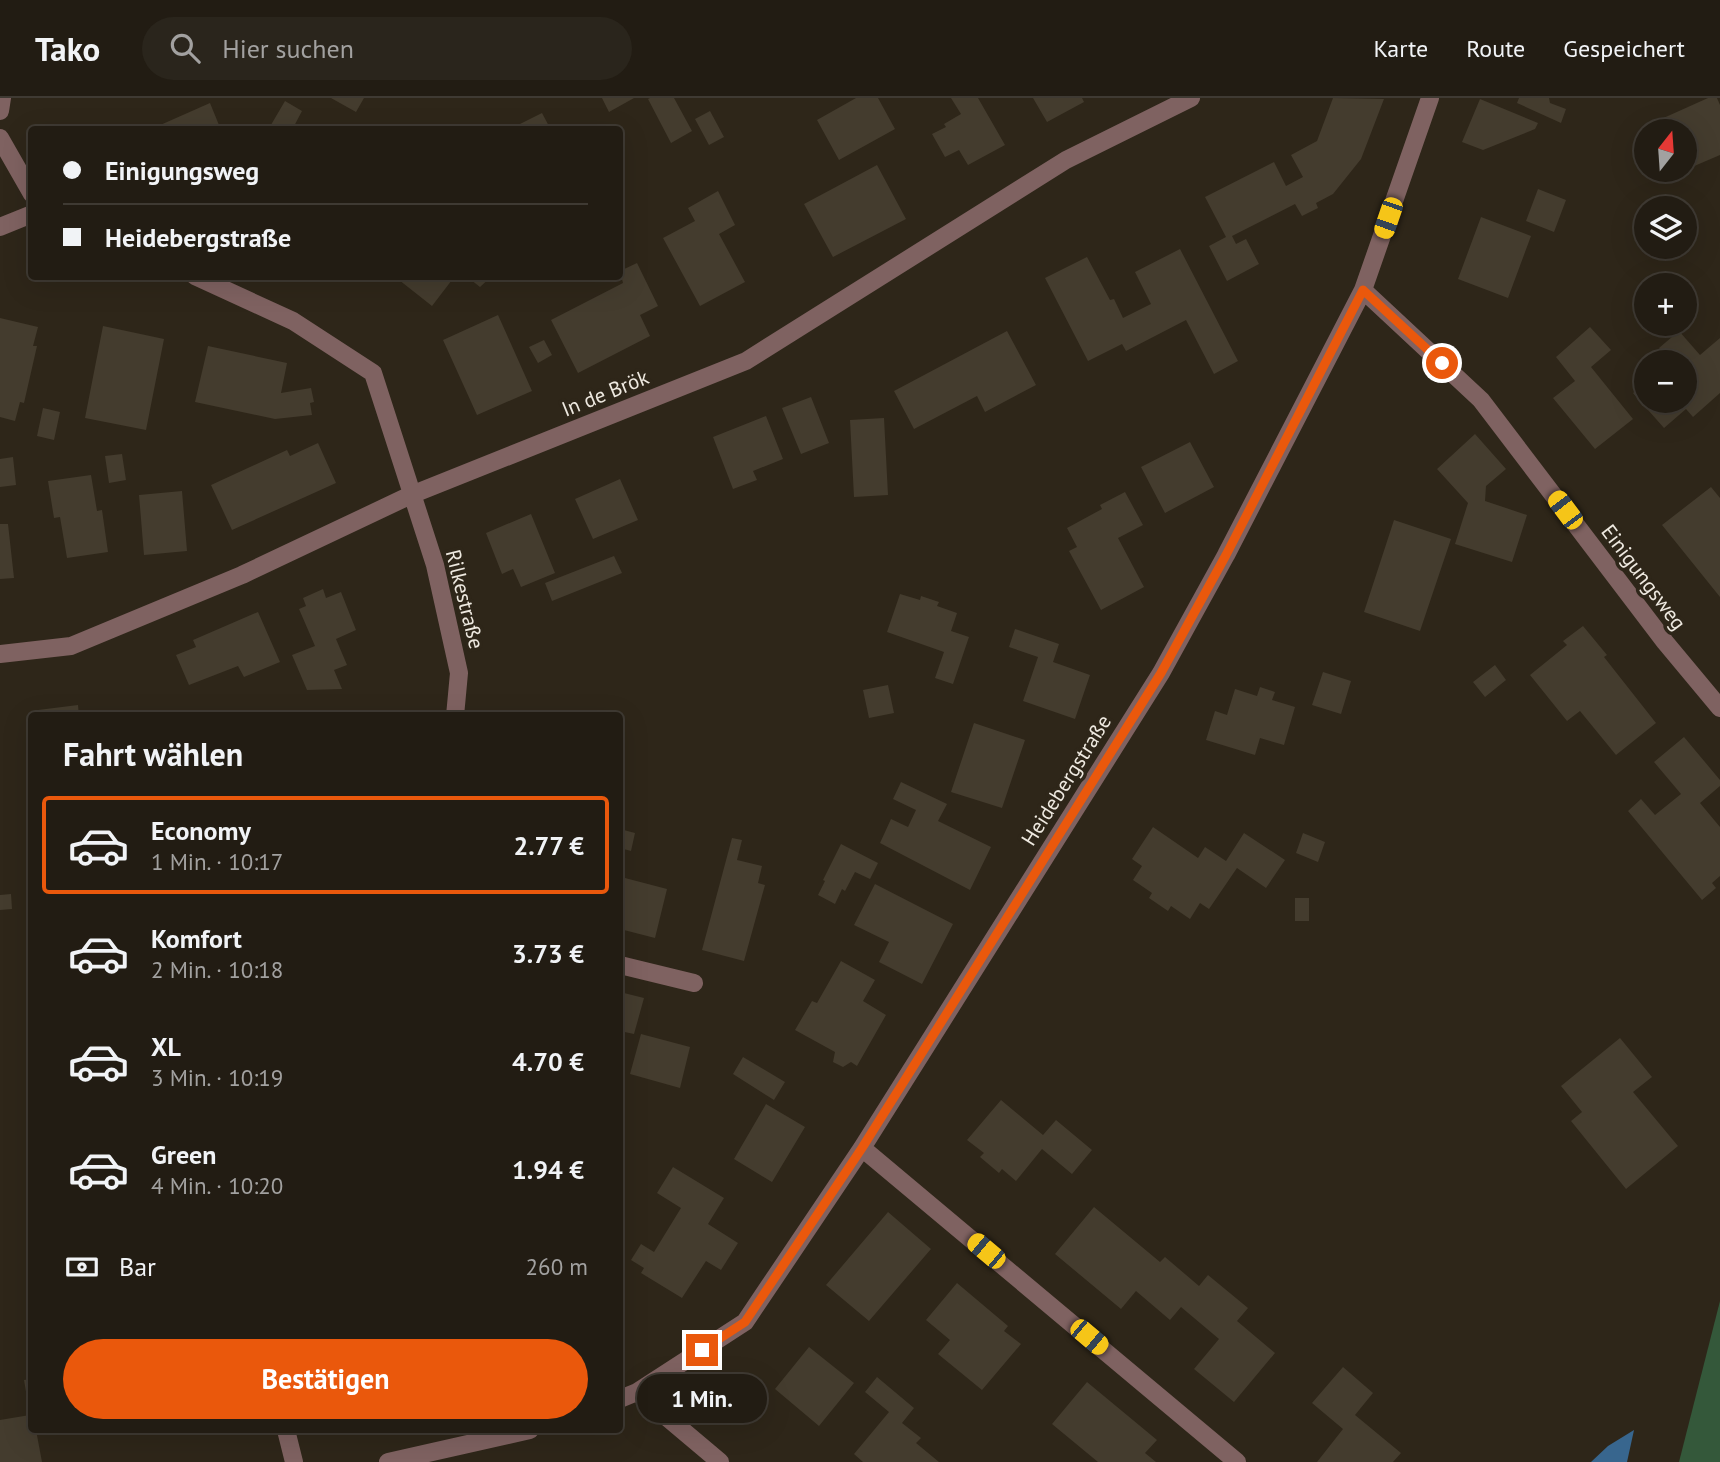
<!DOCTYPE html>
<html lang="de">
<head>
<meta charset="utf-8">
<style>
	body { margin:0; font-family:"PT Sans",sans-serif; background:#2a251c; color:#f1f3f6; height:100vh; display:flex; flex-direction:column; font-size:26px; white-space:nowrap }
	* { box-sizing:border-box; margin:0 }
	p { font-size:23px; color:#a2a1a0 }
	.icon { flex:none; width:38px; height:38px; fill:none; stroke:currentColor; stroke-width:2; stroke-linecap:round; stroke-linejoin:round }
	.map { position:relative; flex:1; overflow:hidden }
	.drawer { position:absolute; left:28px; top:614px; width:595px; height:721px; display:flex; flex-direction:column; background:#221c13; border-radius:7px; box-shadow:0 7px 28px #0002,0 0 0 2px #3f3a33 }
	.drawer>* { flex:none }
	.top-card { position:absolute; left:28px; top:28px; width:595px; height:154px; border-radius:7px; box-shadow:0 7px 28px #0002,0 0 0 2px #3f3a33; display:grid; align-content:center; height:154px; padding:0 35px; background:#221c13 }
	.needle { width:46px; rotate:17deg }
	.controls { position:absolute; left:1634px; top:21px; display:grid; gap:14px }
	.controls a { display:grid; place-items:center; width:63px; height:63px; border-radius:50%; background:#221c13; box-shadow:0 7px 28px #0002,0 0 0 2px #3f3a33; font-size:35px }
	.end { position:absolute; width:32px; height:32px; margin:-16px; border:9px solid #ea580c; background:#fff; box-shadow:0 0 0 4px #fff }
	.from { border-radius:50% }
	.bubble { position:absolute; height:49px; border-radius:24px; background:#221c13; box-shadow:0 7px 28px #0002,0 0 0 2px #3f3a33; font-size:23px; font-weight:700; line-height:49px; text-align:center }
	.car { position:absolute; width:21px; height:42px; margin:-21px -10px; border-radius:9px; box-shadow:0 0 5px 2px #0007; background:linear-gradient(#f5c518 24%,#345 0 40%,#f5c518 0 76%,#345 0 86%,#f5c518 0) }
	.top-card b { display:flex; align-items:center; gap:24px; height:66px; font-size:26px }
	.top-card b+b { border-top:2px solid #3f3a33 }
	.top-card i { width:18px; height:18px; background:#f1f3f6 }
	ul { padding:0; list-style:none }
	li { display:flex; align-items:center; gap:21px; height:98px; margin:0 14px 10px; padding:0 21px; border:4px solid transparent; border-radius:7px }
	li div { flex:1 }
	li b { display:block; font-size:26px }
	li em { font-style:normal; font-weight:700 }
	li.on { border-color:#ea580c }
	li>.icon { width:63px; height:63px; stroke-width:1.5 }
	h2 { padding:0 35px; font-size:32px; line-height:84px }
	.pay { display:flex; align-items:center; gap:18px; height:77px; padding:0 35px; font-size:26px }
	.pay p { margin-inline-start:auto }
	.button { display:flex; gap:14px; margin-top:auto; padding:14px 35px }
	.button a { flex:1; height:80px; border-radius:42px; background:#ea580c; color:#fff; font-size:28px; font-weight:700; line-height:80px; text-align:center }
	header { display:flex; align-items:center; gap:42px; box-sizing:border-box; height:98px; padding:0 35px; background:#221c13; border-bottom:2px solid #3f3a33 }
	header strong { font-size:33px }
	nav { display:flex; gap:38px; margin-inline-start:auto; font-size:24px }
	.search { width:490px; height:63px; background:#2a251c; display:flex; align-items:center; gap:18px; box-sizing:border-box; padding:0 24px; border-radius:38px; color:#a2a1a0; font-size:26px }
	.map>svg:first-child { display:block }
	.green { fill:#34583a }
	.water { fill:#38668e }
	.building { fill:#443c2e }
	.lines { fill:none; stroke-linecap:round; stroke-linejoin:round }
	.service { stroke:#7f6261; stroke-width:18 }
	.minor { stroke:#7f6261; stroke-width:18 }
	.route { stroke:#ea580c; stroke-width:9 }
	.labels { text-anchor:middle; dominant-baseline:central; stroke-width:7; stroke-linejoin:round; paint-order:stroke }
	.street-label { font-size:21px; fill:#eee9e0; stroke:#2e2619 }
</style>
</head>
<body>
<header>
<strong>Tako</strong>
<div class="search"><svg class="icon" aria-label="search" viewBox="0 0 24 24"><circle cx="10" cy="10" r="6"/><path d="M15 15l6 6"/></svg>Hier suchen</div>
<nav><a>Karte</a><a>Route</a><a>Gespeichert</a></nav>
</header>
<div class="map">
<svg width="1720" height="1364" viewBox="0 0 1720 1364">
	<rect width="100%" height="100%" fill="#2e2619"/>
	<path class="green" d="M1720,1203v161h-41z"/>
	<path class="water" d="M1634,1332l-7,32h-36l17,-16z"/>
	<path class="building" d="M331,0h33l-8,14z
		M602,0h32l-25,14z
		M650,0h24l18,33 -21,12 -23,-44z
		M856,0h22l17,31 -56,31 -22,-40z
		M951,0h27l27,47 -37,20 -9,-15 -14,7 -13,-23 14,-7 -2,-3 17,-10z
		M1033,0h49l2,4 -37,20z
		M1333,0l51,1 -23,60 -28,35 -17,9 2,5 -16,8 -7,-12 -63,32 4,8 10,-5 13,25 -32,17 -18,-35 17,-9 -21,-40 69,-35 12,24 17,-9 -12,-22 26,-14z
		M1519,0h30l1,5 16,6 -5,14 -44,-20z
		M1708,0h9l3,7v50l-35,15v-39h-21l-5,-11z
		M1480,1l58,24 -3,6 -52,21 -21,-8z
		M285,3l17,10 -10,19h-24z
		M210,5l11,27h-72z
		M710,13l14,26 -15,8 -14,-26z
		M542,15l9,17h-43z
		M877,67l29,54 -73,38 -29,-53z
		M1538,91l28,11 -12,32 -28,-11z
		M718,93l17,34 -16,9 26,48 -45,24 -37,-68 32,-17 -7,-13z
		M1481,119l50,19 -23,62 -50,-19z
		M1180,151l58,112 -24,13 -28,-54 -60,31 -4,-7 -34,17 -43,-83 42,-21 23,43 4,-1 9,19 28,-14 -16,-32z
		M637,165l21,43 -18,9 10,21 -72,37 -27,-53 72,-37 -3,-12z
		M394,178h61l-23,30z
		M466,178h26l-12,11z
		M498,217l34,76 -55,24 -34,-75z
		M0,220l38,9 -5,19h4l-13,57 -4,-1 -5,19 -15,-4z
		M103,228l61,13 -18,91 -61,-12z
		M1590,229l21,23 -20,17 42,52 -38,30 -42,-51 22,-17 -19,-24z
		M1007,233l29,54 -51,27 -8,-16 -63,33 -20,-38z
		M1679,233l21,24 20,-17v55l-27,24 -7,-8 -22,19 -31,-35 14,-11v19h38v-39h-25l7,-4 -8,-10z
		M544,242l8,15 -14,8 -9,-16z
		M208,248l79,17 -6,30 30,-5 3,14 -4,1 2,12 -37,4 -80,-17z
		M811,299l18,46 -28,11 -19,-46z
		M43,310l17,4 -6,28 -17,-4z
		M766,318l17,43 -30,12 4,9 -24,9 -20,-52z
		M884,320l4,77 -34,2 -4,-77z
		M1475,336l31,35 -20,17 -1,15 42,14 -15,47 -57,-18 13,-41 -31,-34z
		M1190,344l24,45 -49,26 -24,-46z
		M318,345l18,40 -104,47 -21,-45 76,-35 3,6z
		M122,356l4,26 -17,3 -4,-27z
		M13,359l3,28 -16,2v-28z
		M91,377l6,36 5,-1 6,42 -41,6 -7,-41 -6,1 -6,-37z
		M620,381l18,41 -45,19 -18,-40z
		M1711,389l9,11v99l-58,-72z
		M182,393l5,60 -43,4 -5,-60z
		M1125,394l18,33 -25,13 26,49 -43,23 -32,-59 8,-4 -10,-19 35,-19 -2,-4z
		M531,416l24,59 -34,14 -8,-18 -11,5 -16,-41z
		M1394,422l57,19 -31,92 -56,-19z
		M0,426h8l6,54 -14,1z
		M614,458l8,17 -70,28 -7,-18z
		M323,491l3,9 15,-6 15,38 -20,9 11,26 -13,5 8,19 -35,1 -15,-35 23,-9 -16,-37 7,-3 -3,-8z
		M900,496l20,6 1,-4 18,6 -2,4 20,7 -6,18 18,6 -16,47 -18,-6 9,-26 -57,-20z
		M258,514l22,50 -36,15 -6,-11 -49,19 -13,-30 20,-8 -3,-7z
		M1583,528l24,29 -3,2 52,66 -40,32 -36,-44 -13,10 -37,-46 37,-30 -4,-4z
		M1015,531l44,15 -6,18 37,13 -15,44 -52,-18 15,-44 -29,-10z
		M1495,567l11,15 -21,17 -12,-15z
		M1323,574l28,9 -10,33 -29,-9z
		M888,587l6,28 -25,5 -6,-28z
		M1260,589l15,5 -3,8 23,7 -11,38 -24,-7 -5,17 -49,-15 9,-29 12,4 8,-26 22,7z
		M78,607l1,11h-40l-1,-6z
		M974,625l51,17 -23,68 -51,-16z
		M1684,639l36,43v6l-20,17 20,24v49l-8,7 4,5 -14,12 -74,-89 13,-12 14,16 26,-21 -27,-32z
		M901,684l46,22 -9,17 53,26 -21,43 -90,-47 11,-24 17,8 8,-17 -23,-11z
		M1153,729l45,31 7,-11 21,14 18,-28 41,27 -19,28 -29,-20 -28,41 -9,-6 -10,16 -19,-13 -3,5 -19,-13 3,-5 -19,-13 9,-14 -10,-7z
		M620,731l15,4 -4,18 -11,-3z
		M1303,735l22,9 -7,20 -22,-9z
		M732,740l10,2 -5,20 25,6 -4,17 7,2 -21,76 -42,-11z
		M841,746l37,19 -8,16 -15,-7 -10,19 -3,-2 -7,15 -17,-9 7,-14 -2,-1z
		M625,780l42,11 -12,49 -35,-9v-31z
		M875,786l78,40 -31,60 -43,-22 10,-20 -35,-17z
		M11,796l1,15 -12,1v-15z
		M1295,800h14v23h-14z
		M841,863l34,19 -12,21 23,14 -29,51 -6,-4 -8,5 -10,-5 2,-10 -40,-22 17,-29 5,2z
		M620,894l24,6 -10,36 -14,-3z
		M641,936l49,13 -10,41 -50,-14z
		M1620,940l32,39 -19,15 45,54 -52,43 -55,-68 11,-9 -21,-26z
		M743,959l42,25 -11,18 -41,-26z
		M1001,1002l42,35 13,-15 36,30 -20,24 -30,-25 -26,32 -14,-12 -3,4 -19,-16 4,-4 -17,-13z
		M766,1006l39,23 -33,55 -38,-23z
		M673,1069l51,31 -16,26 30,19 -17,27 -15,-9 -24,37 -41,-25 3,-5 -13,-8 10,-16 13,8 27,-44 -24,-15z
		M1094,1109l66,55 5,-5 34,29 9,-11 40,33 -11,13 38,32 -41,49 -40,-33 25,-30 -38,-32 -11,13 -34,-29 -15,18 -66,-55z
		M888,1114l43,37 -62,72 -43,-36z
		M957,1185l51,43 -4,5 17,13 -39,46 -44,-36 12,-14 -24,-20z
		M809,1249l45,36 -35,43 -44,-37z
		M1343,1269l30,26 -18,22 46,38 -8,9h-76l26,-33 -31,-26z
		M877,1279l37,31 -12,15 19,15 -5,5 23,19h-76l-9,-8 35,-42 -24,-20z
		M32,1281v51h4l6,32h-42v-42l30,-5 -6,-35z
		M1087,1284l70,58 -12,13 11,9h-58l-46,-38z"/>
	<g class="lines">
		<path class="service" d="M0,129l32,-13"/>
		<path class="minor" d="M0,13l2,-13
			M0,40l32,56
			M195,178l98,45 80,52 62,192 24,108 -4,43
			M1363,192l118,110 184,242 55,66
			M0,556l71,-8 171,-71 169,-80 335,-134 320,-201 125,-62
			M620,867l74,18
			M862,1050l375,314
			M637,1294l83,70
			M620,1301l17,-7 108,-70 117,-174 299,-475 65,-118 137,-265 67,-192
			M286,1332l8,32
			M388,1364l142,-32"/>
	</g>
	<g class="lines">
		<path class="route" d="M702,1252l43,-28 117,-174 299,-475 65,-118 137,-265 79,73"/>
	</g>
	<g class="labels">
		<g class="street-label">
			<text transform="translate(605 295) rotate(-22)">In de Brök</text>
			<text transform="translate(1644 479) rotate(53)">Einigungsweg</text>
			<text transform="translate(465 501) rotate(76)">Rilkestraße</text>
			<text transform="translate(1066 682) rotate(-58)">Heidebergstraße</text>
		</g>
	</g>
</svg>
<div class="controls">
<a><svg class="needle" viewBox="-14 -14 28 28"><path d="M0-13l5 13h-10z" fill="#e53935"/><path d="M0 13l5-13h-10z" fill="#a2a1a0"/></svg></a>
<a><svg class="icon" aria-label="layers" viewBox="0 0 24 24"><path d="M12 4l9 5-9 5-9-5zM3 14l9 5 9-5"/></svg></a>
<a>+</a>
<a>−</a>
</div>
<i class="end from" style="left:1442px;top:265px"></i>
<i class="end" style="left:702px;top:1252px"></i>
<div class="bubble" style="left:637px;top:1276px;width:130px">1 Min.</div>
<i class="car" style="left:1388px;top:120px;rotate:199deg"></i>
<i class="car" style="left:1565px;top:412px;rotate:323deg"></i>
<i class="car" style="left:986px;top:1153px;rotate:310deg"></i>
<i class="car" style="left:1089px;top:1239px;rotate:130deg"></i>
<div class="top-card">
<b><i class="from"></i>Einigungsweg</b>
<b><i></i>Heidebergstraße</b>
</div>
<section class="drawer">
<h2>Fahrt wählen</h2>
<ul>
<li class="on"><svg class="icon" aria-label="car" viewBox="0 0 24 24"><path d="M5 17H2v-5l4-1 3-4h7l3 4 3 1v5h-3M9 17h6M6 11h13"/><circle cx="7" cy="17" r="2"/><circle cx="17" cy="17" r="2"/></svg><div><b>Economy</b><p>1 Min. · 10:17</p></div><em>2.77 €</em></li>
<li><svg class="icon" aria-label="car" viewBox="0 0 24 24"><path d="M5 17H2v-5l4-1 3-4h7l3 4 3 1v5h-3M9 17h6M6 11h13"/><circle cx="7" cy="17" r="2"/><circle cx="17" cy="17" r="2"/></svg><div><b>Komfort</b><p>2 Min. · 10:18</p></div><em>3.73 €</em></li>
<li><svg class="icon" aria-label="car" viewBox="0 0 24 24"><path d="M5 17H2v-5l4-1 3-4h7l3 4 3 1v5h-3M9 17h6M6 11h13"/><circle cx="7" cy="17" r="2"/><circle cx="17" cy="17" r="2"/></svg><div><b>XL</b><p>3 Min. · 10:19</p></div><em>4.70 €</em></li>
<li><svg class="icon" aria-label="car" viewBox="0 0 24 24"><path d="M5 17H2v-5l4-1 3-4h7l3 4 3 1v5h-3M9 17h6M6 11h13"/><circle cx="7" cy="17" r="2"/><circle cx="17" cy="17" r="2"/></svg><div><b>Green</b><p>4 Min. · 10:20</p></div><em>1.94 €</em></li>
</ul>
<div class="pay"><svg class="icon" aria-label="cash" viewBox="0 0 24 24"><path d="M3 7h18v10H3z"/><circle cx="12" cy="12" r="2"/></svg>Bar<p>260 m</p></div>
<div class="button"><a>Bestätigen</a></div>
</section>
</div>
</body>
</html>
